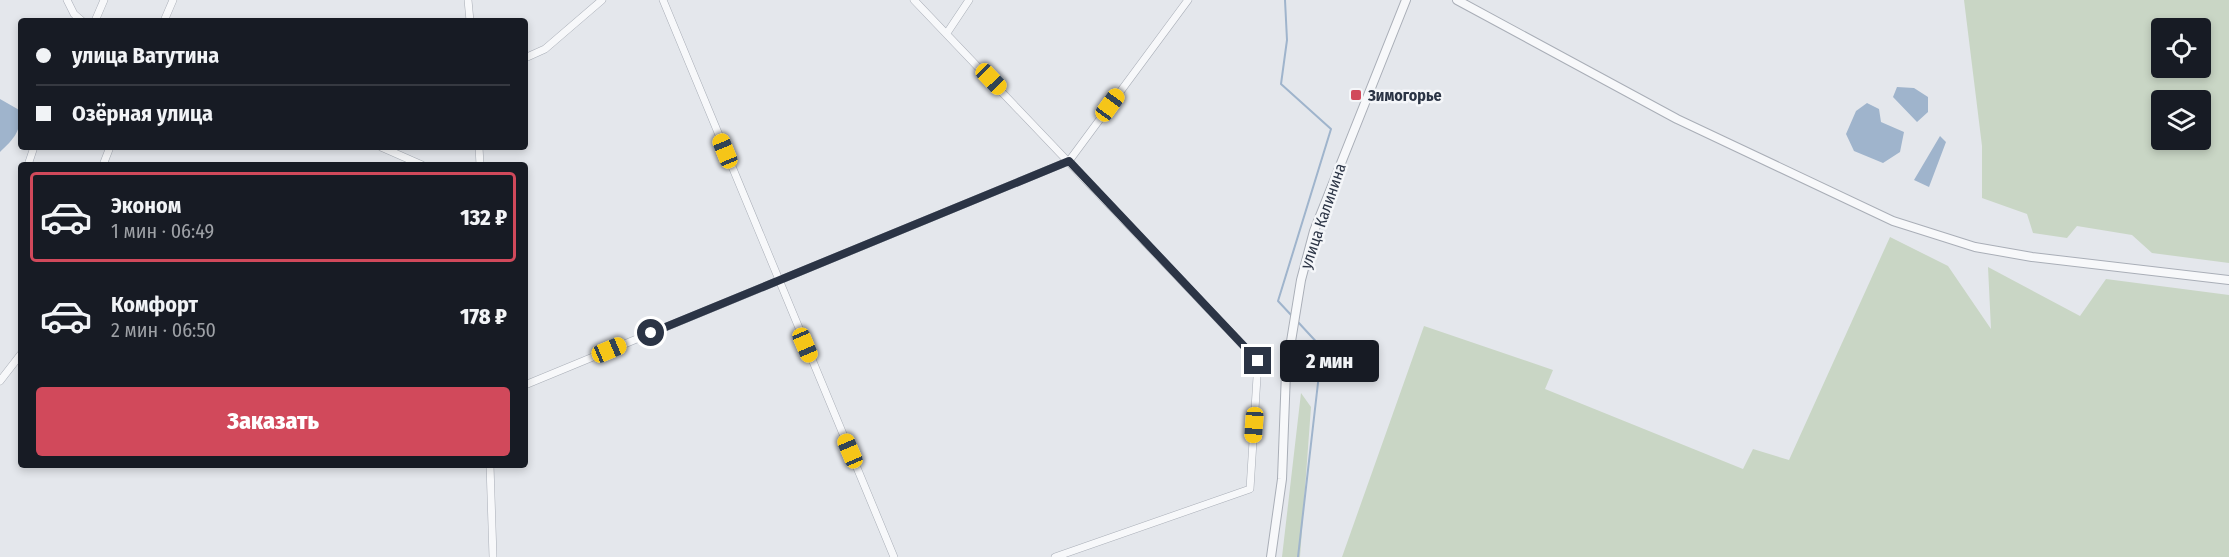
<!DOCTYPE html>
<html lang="ru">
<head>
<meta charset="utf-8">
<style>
	body { margin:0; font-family:"Fira Sans Condensed",sans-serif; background:#20242c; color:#f1f3f6; height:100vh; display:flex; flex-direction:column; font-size:22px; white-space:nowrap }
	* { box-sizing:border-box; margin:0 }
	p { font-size:20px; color:#9ea1a6 }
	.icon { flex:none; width:33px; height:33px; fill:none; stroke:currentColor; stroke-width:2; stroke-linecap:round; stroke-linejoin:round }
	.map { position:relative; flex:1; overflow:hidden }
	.drawer { position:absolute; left:18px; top:162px; width:510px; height:306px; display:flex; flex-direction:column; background:#171b24; border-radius:6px; box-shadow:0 3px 9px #0003 }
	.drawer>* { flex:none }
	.hud { position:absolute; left:18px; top:18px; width:510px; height:132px; border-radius:6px; box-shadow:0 3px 9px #0003; display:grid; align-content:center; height:132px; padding:0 18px; background:#171b24 }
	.controls { position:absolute; left:2151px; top:18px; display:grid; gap:12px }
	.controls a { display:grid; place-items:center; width:60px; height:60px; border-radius:6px; background:#171b24; box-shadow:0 3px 9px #0003; font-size:30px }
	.end { position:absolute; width:27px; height:27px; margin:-14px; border:8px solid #2b3445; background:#fff; box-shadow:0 0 0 3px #fff }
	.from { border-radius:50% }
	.bubble { position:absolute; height:42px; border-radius:6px; background:#171b24; box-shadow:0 3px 9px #0003; font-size:20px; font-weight:800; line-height:42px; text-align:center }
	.car { position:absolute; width:18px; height:36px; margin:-18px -9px; border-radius:8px; box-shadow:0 0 4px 2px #0007; background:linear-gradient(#f5c518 24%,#345 0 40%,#f5c518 0 76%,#345 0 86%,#f5c518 0) }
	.hud b { display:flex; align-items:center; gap:21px; height:57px; font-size:22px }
	.hud b+b { border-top:2px solid #363941 }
	.hud i { width:15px; height:15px; background:#f1f3f6 }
	ul { padding:10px 0 0; list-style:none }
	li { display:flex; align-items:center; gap:18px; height:90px; margin:0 12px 9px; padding:0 6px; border:3px solid transparent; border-radius:6px }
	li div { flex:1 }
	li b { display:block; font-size:22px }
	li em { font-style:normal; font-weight:800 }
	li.selected { border-color:#d1495b }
	li>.icon { width:54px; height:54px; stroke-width:1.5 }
	.cta { display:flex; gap:12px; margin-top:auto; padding:12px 18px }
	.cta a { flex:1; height:69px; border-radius:6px; background:#d1495b; color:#fff; font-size:24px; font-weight:800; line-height:69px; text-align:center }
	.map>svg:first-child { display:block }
	.green { fill:#c9d6c5; fill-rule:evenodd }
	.water { fill:#9fb4cc }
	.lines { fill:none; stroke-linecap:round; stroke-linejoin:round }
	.stream { stroke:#9fb4cc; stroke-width:2 }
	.minor-casing { stroke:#a9aeb7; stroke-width:8 }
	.tertiary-casing { stroke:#a9aeb7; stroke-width:10 }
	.minor { stroke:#f7f8fa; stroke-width:7 }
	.tertiary { stroke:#f7f8fa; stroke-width:8 }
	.route { stroke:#2b3445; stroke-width:8 }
	.poi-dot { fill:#d1495b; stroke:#f4f6f9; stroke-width:2 }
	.labels { text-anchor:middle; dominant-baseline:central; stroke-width:5; stroke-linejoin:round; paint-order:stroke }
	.poi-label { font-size:16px; font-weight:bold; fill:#2b3445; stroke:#f4f6f9; text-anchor:start }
	.street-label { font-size:16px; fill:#2b3445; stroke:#f4f6f9 }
</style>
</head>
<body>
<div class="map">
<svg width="2229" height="557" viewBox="0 0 2229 557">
	<rect width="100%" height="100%" fill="#e4e7ec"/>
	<path class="green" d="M1964,0h265v263l-77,-10 -20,-18 -55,-9 -10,12 -34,-5 -6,-19 -45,-16v-52zM2200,28v40h-38v-40zM2162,100h38v40h-38z
		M1890,237l58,29 43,63 -3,-62 92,49 26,-37 123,16v262h-887l82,-231 129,44 -8,19 198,80 10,-20 36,11z
		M1301,393l10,14 -11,150h-18z"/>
	<path class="water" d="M1897,87l17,1 14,9v15l-11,10 -24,-25z
		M0,99l21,12c0,20 -7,28 -21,41z
		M1867,103l12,6 2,13 23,10 -4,20 -17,11 -29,-12 -8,-17 10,-23z
		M1940,136l6,6 -17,45 -15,-7z"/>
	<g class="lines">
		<path class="stream" d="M1285,0l2,40 -6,44 50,45 -53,172 14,15
			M1298,322l24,26 -24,209"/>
		<defs>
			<path id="minor" d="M67,0l7,14 8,7
				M468,0l2,21
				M663,0l231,557
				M914,0l344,361 -8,128 -195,68
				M95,21l9,-21
				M164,21l9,-21
				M947,33l22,-33
				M525,58l20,-9 57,-49
				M381,147l41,18
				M479,147l1,18
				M28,165l6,-18
				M103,165l7,-18
				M0,381l21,-27
				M525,385l544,-224 119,-161
				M490,465l3,92"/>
			<path id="tertiary" d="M1457,0l220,119 216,102 82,26 57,10 197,23
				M1271,557l11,-78 4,-107 15,-92 13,-49 92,-231"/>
		</defs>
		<use href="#minor" class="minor-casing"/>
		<use href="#tertiary" class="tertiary-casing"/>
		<use href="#minor" class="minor"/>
		<use href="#tertiary" class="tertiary"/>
	</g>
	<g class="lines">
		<path class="route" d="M651,333l418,-172 189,200"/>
	</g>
	<rect class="poi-dot" x="1350" y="89" width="12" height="12" rx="3"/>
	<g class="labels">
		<g class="poi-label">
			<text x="1368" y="95">Зимогорье</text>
		</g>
		<g class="street-label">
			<text transform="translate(1323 216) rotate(-71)">улица Калинина</text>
		</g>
	</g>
</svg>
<div class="controls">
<a><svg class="icon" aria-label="locate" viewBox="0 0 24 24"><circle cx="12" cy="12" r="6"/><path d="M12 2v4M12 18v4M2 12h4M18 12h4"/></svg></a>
<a><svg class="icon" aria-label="layers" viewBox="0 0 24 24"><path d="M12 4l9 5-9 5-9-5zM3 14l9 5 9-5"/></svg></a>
</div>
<i class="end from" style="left:651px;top:333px"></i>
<i class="end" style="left:1258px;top:361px"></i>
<div class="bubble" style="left:1280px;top:340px;width:99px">2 мин</div>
<i class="car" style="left:991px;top:79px;rotate:136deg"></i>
<i class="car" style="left:1110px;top:105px;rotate:36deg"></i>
<i class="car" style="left:725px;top:151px;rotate:338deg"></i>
<i class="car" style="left:805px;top:345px;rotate:157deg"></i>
<i class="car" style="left:609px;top:350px;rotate:67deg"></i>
<i class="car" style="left:1254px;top:425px;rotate:184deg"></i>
<i class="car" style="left:850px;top:451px;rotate:337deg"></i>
<div class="hud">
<b><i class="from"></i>улица Ватутина</b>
<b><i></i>Озёрная улица</b>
</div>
<section class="drawer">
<ul>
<li class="selected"><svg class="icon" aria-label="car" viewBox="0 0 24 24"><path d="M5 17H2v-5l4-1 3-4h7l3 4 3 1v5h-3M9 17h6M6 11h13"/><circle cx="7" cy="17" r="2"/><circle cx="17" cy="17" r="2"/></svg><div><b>Эконом</b><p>1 мин · 06:49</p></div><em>132 ₽</em></li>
<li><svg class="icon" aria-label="car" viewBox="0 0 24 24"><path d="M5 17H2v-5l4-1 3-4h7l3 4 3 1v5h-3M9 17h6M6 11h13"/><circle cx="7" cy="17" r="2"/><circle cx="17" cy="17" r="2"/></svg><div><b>Комфорт</b><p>2 мин · 06:50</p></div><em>178 ₽</em></li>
</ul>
<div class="cta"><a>Заказать</a></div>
</section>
</div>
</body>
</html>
